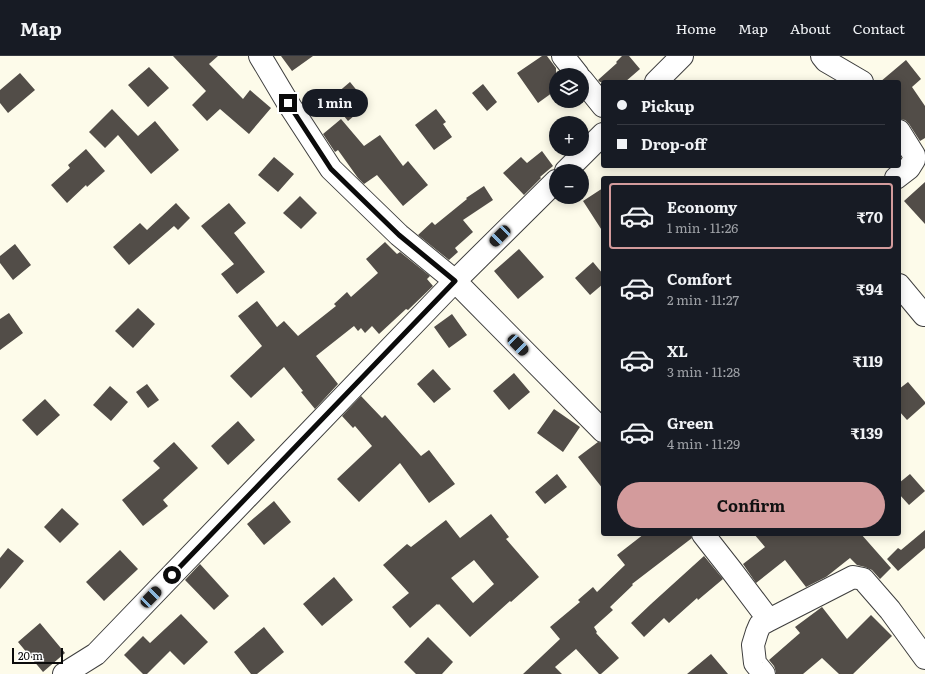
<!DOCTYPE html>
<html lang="en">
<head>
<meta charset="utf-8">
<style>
	body { margin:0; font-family:Literata,serif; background:#20242c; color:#f1f3f6; height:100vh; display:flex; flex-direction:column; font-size:15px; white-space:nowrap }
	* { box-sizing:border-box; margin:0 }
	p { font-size:13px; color:#9ea1a6 }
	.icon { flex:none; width:22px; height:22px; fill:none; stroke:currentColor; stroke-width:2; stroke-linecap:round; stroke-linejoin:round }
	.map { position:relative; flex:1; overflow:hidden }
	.drawer { position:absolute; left:601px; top:120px; width:300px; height:360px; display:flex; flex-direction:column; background:#171b24; border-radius:4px; box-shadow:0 2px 10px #0003 }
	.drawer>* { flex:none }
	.banner { position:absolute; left:601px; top:24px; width:300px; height:88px; border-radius:4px; box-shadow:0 2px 10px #0003; display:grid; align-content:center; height:88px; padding:0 16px; background:#171b24 }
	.tools { position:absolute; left:549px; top:12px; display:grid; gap:8px }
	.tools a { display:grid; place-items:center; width:40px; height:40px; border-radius:50%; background:#171b24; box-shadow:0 2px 10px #0003; font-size:20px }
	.scale { position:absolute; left:12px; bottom:10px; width:51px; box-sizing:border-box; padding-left:4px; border:2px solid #0b0b0b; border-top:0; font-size:11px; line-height:14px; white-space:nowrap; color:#0b0b0b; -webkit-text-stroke:3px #fff; paint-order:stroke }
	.end { position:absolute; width:18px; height:18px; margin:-9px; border:5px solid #0b0b0b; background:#fff; box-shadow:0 0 0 2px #fff }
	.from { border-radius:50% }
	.bubble { position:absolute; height:28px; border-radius:14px; background:#171b24; box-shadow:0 2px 10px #0003; font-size:13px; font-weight:700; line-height:28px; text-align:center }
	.car { position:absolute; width:12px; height:24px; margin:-12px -6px; border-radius:5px; box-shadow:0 0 3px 1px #0007; background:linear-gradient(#222 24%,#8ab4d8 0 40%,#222 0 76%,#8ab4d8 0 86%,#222 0) }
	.banner b { display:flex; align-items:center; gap:14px; height:38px; font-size:15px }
	.banner b+b { border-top:1px solid #363941 }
	.banner i { width:10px; height:10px; background:#f1f3f6 }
	ul { padding:7px 0 0; list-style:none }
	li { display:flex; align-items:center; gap:12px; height:66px; margin:0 8px 6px; padding:0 8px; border:2px solid transparent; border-radius:4px }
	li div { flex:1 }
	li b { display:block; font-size:15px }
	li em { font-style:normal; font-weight:700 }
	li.on { border-color:#d39b9c }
	li>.icon { width:36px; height:36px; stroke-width:1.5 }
	.cta { display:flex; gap:8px; margin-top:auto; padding:8px 16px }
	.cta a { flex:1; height:46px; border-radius:24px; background:#d39b9c; color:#111; font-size:16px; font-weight:700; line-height:46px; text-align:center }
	header { display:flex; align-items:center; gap:24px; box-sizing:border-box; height:56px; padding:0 20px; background:#171b24; border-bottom:1px solid #363941 }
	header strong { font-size:19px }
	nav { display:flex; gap:22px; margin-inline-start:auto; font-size:14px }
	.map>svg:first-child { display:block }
	.building { fill:#524d48; fill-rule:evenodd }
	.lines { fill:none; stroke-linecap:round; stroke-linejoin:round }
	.minor-casing { stroke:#3e3e3e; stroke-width:24 }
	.minor { stroke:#fff; stroke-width:22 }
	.route { stroke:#0b0b0b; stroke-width:5 }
</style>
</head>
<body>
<header>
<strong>Map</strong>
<nav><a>Home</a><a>Map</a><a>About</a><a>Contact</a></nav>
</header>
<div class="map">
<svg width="925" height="618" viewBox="0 0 925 618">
	<rect width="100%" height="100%" fill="#fdfbea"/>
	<path class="building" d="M173,0h45l-9,8 34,35 7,-9 21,18 -22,26 -29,-25 -13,12 -15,-16 14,-14z
		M281,0h32l-21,15z
		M542,0h5l9,12v22l-18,13 -21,-30z
		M622,0h7l11,13 -15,13h-25l-2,-2 19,-17 -1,-1z
		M906,4l15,19 -9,8 13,19v32l-5,3 -11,-17 -4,-4 -6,-1v-37h-19z
		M149,11l20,21 -21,19 -20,-22z
		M20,17l15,17 -27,23 -8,-10v-13z
		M350,26l18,22 -20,17 -18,-22z
		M483,28l14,18 -10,9 -15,-18z
		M112,53l26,27 17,-15 24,29 -28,24 -33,-39 -13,13 -16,-16z
		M436,53l10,13 -3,2 9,13 -18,13 -19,-25z
		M341,63l23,27 16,-11 23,31 5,-5 20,24 -25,21 -26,-31 -13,9 -6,-6 -20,-28 -3,2 -12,-18z
		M86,93l19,22 -18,16 -1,-2 -19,18 -16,-18 19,-17 -2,-3z
		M542,95l11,15 -13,11 1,1 -17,17 -21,-22 18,-16 6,6z
		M274,101l20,17 -16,18 -20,-17z
		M925,126v42l-21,-23z
		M484,130l9,14 -30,20 10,12 -18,16 3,4 -9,8 -31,-25 14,-13 3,3 32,-26 -1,-1z
		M603,132v44l-20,-31z
		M300,140l17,17 -16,16 -18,-16z
		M176,147l14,15 -12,12 -4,-4 -45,39 -16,-18 27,-24 7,7z
		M229,147l17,20 -12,10 31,39 -28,22 -16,-20 13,-10 -33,-38z
		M385,186l12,12 3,-2 30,24 -3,3 6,7 -25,24 -2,-1 -27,25 -7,-8 -7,7 -4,-5 -3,3 -4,-5 -38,30 22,28 -23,25 -14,-17 2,-1 -19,-24 -33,31 -21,-22 32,-30 -24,-30 19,-15 20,26 7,-6 14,15 38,-30 -2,-2 13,-12 4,5 27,-24 -12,-14z
		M15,188l16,21 -18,15 -13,-17v-7z
		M519,193l25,28 -26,22 -24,-28z
		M593,206l10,12v10l-13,11 -15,-17z
		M138,252l17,16 -22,24 -18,-17z
		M9,257l14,20 -23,17v-31z
		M452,258l15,21 -18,13 -15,-21z
		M433,313l18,20 -17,14 -17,-19z
		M514,317l16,19 -21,18 -16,-19z
		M908,326l17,20v2l-18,16 -8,-9v-22z
		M147,328l12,16 -11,8 -12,-16z
		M110,330l18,16 -17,19 -18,-16z
		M361,340l21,22 3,-3 36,41 8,-6 26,34 -26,19 -29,-40 -41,39 -22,-23 35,-33 -17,-20 -2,2 -11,-12z
		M45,343l15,16 -23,21 -15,-16z
		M554,353l26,18 -17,25 -26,-19z
		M238,365l17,19 -27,25 -17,-19z
		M174,386l24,26 -35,32 5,6 -25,20 -21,-26 38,-32 -7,-7z
		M598,386l5,1v46l-25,-32z
		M557,418l10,13 -22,17 -10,-12z
		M910,418l15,17 -16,14 -10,-11v-11z
		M274,445l17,21 -27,23 -17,-21z
		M62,452l17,16 -19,19 -16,-16z
		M491,458l18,23 -3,2 33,38 -28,25 -1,-1 -40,36 -31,-33 -1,1 -1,-1 -27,24 -18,-21 17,-14 -26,-28 24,-21 4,3 35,-27 14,18zM474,504l20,24 -21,19 -22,-25z
		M925,474v18l-27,23 -11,-12 11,-11 3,2z
		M644,478h47l1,4 -60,46 1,1 -23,22 3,3 -19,17 3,5 -1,1 23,25 -18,16h-2l-23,-25 -21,18 7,7h-39l37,-35 -10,-12 30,-25 -2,-2 15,-13 4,5 28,-27 -8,-10z
		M754,478h107l30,34 -11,11 -8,-9 -7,-3 -8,-2 -7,-7 -24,19 -20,10 -21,-27 -29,23 -13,-19 22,-17z
		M8,492l16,13 -24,28v-31z
		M120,494l18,19 -34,32 -18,-19z
		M704,500l19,23 -25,21 -1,-2 -28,25 -5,-5 -20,19 -13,-14 20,-19z
		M200,508l29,32 -15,14 -29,-30z
		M334,521l19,23 -31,26 -19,-22z
		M822,551l25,32 24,-24 21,21 -39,38h-14l-17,-16 -19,16h-27v-2l-2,-6 -5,-6 31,-27 -5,-6z
		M181,558l27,28 -24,23 -14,-14 -23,23h-4l-19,-19 19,-19 7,7z
		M40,567l25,30 -22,19 -25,-30z
		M264,571l20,25 -27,22h-6l-17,-22z
		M428,581l25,25 -11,12h-26l-12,-12z
		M711,598l17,20h-41z"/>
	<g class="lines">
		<defs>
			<path id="minor" d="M260,0l28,47 43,66 68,66 56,46 148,150
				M563,0l15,19
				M822,0l4,5 36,21
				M582,24l21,26
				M656,26l26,-26
				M566,115l37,-37
				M896,122l13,-10 5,-8v-5l-15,-24
				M899,229l25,30 1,-1
				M703,478l29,37 37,49 -9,5 -3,7 -4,13 2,18 9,11
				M769,564l84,-43 10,2 27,31 35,48
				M64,618l32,-20 359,-373 101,-100"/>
		</defs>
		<use href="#minor" class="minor-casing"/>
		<use href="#minor" class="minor"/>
	</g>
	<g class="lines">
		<path class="route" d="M172,519l283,-294 -56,-46 -68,-66 -43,-66"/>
	</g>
</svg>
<div class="tools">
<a><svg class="icon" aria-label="layers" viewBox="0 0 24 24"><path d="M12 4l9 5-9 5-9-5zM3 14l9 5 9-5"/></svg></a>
<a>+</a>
<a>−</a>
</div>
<div class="scale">20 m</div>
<i class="end from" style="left:172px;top:519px"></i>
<i class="end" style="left:288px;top:47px"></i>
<div class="bubble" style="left:302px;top:33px;width:66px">1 min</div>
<i class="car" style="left:500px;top:180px;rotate:225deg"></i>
<i class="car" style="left:518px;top:289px;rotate:136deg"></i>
<i class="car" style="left:151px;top:541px;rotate:44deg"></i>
<div class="banner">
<b><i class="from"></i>Pickup</b>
<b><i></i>Drop-off</b>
</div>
<section class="drawer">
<ul>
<li class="on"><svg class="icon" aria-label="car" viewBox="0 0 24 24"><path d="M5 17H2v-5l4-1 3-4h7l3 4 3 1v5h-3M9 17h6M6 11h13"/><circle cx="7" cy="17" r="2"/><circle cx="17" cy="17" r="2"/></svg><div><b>Economy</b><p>1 min · 11:26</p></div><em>₹70</em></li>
<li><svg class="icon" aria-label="car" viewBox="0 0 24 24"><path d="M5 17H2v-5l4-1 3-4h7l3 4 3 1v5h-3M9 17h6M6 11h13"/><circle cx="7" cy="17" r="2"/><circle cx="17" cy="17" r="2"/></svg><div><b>Comfort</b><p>2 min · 11:27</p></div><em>₹94</em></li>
<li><svg class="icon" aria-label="car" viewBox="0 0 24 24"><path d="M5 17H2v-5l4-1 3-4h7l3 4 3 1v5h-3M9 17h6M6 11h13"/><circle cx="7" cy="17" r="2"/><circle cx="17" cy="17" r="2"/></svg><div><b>XL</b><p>3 min · 11:28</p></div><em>₹119</em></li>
<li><svg class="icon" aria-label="car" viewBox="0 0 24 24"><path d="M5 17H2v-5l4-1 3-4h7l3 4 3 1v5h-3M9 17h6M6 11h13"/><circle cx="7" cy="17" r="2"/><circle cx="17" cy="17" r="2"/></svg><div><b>Green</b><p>4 min · 11:29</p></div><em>₹139</em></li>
</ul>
<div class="cta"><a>Confirm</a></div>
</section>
</div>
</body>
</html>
